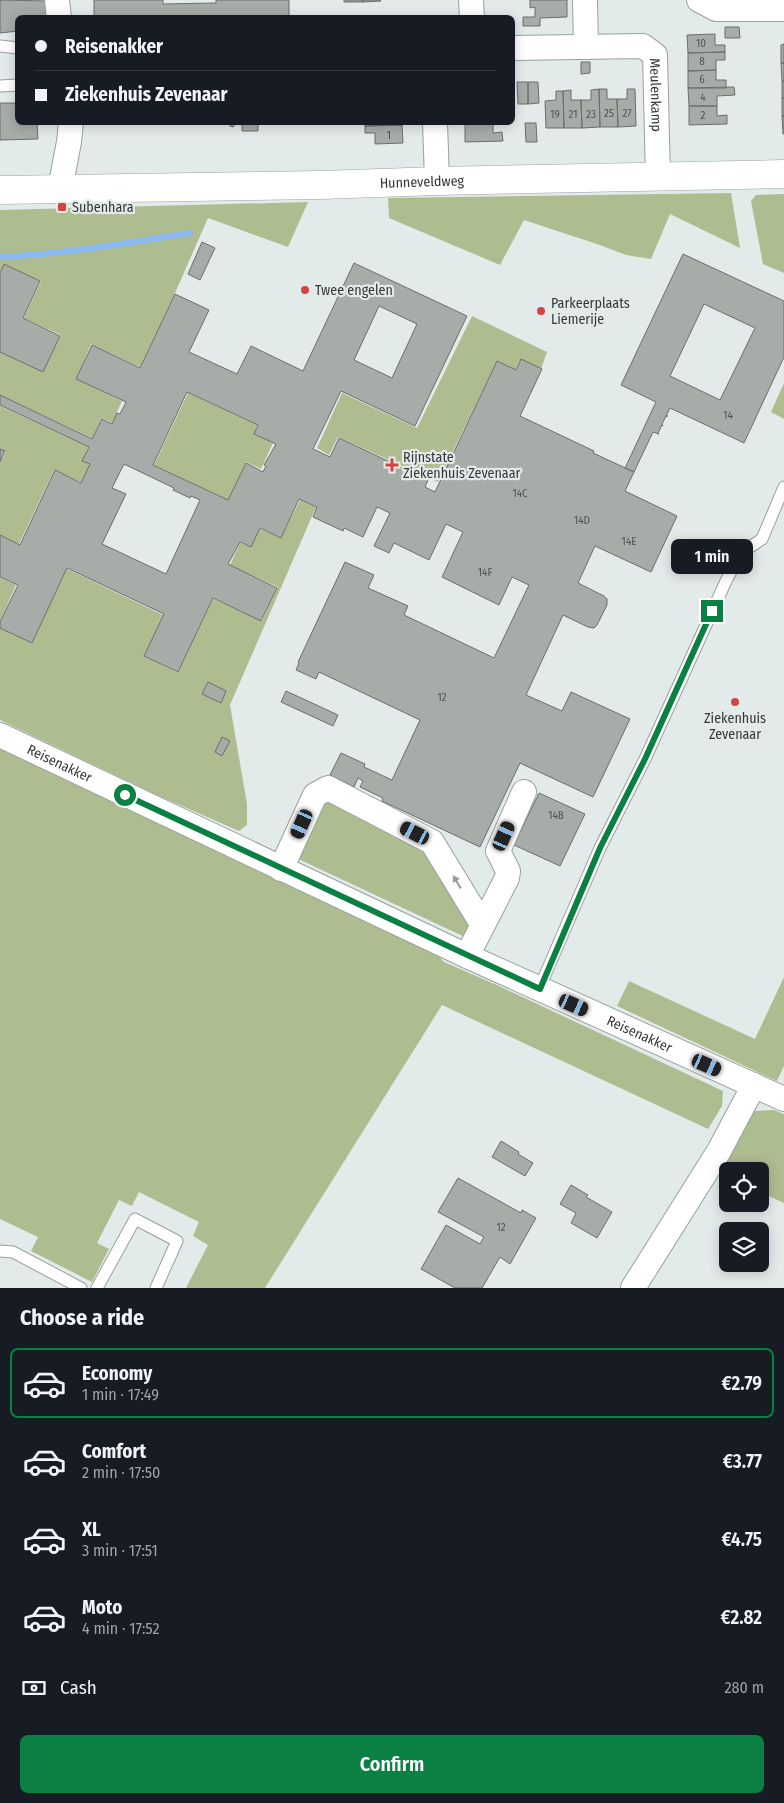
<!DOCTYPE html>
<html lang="en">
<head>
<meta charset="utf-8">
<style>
	body { margin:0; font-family:"Fira Sans Condensed",sans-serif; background:#20242c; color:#f1f3f6; height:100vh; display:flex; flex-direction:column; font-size:19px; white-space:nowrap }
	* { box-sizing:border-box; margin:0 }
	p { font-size:16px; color:#9ea1a6 }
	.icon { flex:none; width:28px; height:28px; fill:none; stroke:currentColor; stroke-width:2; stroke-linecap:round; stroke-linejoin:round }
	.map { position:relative; height:1288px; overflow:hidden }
	.panel { display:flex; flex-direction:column; background:#171b24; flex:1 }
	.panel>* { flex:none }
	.banner { position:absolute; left:15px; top:15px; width:500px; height:110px; border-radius:8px; box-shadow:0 2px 12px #0003; display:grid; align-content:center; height:110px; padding:0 20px; background:#171b24 }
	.controls { position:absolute; left:719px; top:1162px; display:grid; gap:10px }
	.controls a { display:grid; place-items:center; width:50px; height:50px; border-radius:8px; background:#171b24; box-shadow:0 2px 12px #0003; font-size:25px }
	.end { position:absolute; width:22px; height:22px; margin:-11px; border:6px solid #0b8043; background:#fff; box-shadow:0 0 0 2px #fff }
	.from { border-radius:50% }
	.bubble { position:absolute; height:35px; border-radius:8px; background:#171b24; box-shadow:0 2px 12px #0003; font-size:16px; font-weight:600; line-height:35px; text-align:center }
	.car { position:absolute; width:15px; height:30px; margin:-15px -8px; border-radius:6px; box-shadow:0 0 4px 1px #0007; background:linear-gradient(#222 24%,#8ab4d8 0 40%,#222 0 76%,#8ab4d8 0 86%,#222 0) }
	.banner b { display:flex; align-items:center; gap:18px; height:48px; font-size:19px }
	.banner b+b { border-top:1px solid #363941 }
	.banner i { width:12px; height:12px; background:#f1f3f6 }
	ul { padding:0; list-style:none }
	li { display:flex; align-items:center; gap:15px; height:70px; margin:0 10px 8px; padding:0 10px; border:2px solid transparent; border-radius:8px }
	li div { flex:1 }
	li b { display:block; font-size:19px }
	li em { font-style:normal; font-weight:600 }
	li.active { border-color:#0b8043 }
	li>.icon { width:45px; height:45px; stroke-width:1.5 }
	h2 { padding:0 20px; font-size:22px; line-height:60px }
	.pay { display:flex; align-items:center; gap:12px; height:55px; padding:0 20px; font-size:19px }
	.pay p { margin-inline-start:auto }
	.primary-button { display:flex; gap:10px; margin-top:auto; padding:10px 20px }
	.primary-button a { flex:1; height:58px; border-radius:8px; background:#0b8043; color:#fff; font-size:20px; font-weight:600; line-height:58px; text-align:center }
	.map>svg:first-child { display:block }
	.green { fill:#adbd90 }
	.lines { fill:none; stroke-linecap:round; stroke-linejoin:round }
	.stream { stroke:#8cb8f1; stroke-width:6 }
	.building { fill:#a6aca8; stroke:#696f6b; fill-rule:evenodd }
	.lane-casing { stroke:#99a09f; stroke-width:13 }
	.street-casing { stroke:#99a09f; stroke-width:26 }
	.secondary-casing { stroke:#99a09f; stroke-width:29 }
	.lane { stroke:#fff; stroke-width:11 }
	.street { stroke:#fff; stroke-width:24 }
	.secondary { stroke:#fff; stroke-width:28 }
	.oneway { fill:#9a9c9c }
	.route { stroke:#0b8043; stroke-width:6 }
	.poi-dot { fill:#d24440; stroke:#e3ebea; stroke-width:2 }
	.labels { text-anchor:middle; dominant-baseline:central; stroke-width:4.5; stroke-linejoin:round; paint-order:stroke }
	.number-label { font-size:11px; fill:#515554 }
	.street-label { font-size:14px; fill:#353838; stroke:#e3ebea }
	.poi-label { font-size:14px; fill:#353838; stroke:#e3ebea; text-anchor:start }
</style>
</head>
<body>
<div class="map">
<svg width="784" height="1288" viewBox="0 0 784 1288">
	<rect width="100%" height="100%" fill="#e3ebea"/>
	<path class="green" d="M731,193l9,55 -70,-34 -19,45 -25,-4 -26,-10 -76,-25 -24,45 -111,-47 -1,-20z
		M784,194v79l-21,-9 -12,-63 5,-6z
		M308,202l-20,45 -80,-29 -33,75 -35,74 -49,-23 -15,35 46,22 -10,22 -10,-5 -10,20 -92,-43v-43l43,20 18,-37 -37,-17 17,-37 -37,-17 -4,8v-62z
		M472,316l75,36 -6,17 -21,-9 -5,10 -18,-9 -59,121 -100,-45 -9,18 -12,-7 25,-55 75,35z
		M784,383v36l-13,-7z
		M188,393l69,32 -3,9 19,9 -12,26 -15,-7 -18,38 -74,-35z
		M0,406l88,41 -6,14 8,4 -9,17 -27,-12 -35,74 -19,-9v-72l6,-11 -6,-3z
		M300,500l16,7 -86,198 17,99v21l-8,6 -82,-36 -157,-75v-92l32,15 35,-74 96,46 -19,41 34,17 35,-74 49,22 16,-34 -48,-22 10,-22 11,4 9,-18 21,9z
		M0,578l16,7 -16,36z
		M0,749l433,201 11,12 55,24 224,105 -1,15 -14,23 -266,-124 -177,283h-79l22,-43 -15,-9 6,-14 -60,-30 -7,14 -13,-6 -22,43 12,6 -17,33 -61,-31 7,-14 -38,-18z
		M326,799l99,43 49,80 -7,16 -173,-81z
		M784,977v89l-7,15 -160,-75 12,-25 126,58z
		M774,1110l10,4v89l-24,-11v-21h-32l-1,6 -14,-7 30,-47 11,-12z"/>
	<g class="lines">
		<path class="stream" d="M0,257c64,-3 127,-14 190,-24"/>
	</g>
	<path class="building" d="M0,0l48,1 2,17h-32v13l-18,2z
		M94,0h69v4l53,-1v-3h73v16h-18v2h-177z
		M344,0h19v2h-19z
		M363,0h17l1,1 -18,1z
		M530,0h37v17l-27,1v8h-17v-9h12v-10l-5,1z
		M725,27h14l1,11h-15z
		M715,34v11h10v7l-37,1 -1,-18z
		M784,44v19h-3v-18z
		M725,52v8h-9v10l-28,1v-18z
		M581,62h9v11l-9,1z
		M781,63h3v18h-2z
		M716,70v10h10v8h-38v-17z
		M782,81h2v17h-2z
		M517,82h11v22h-10z
		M528,82h10l1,21 -11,1z
		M734,87l1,8 -18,1v10h-28l-1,-18z
		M599,89h8v10h10l1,28h-18z
		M599,89l1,38 -18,1 -1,-28h10v-10z
		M627,89h8l1,37 -18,1 -1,-28h10z
		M571,90v10h10l1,28h-18l-1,-37z
		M556,91h7l1,37h-18l-1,-27 11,-1z
		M782,98h2v18h-2z
		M0,103h18v19h19l1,17 -38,1z
		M689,106h28v10l10,-1v9l-38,1z
		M782,116h2v18h-1z
		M228,122h9l-4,5 -3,-1z
		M242,122h16v9h-16z
		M365,122h37v3l-37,1z
		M493,123v10l9,-1 1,9 -38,1v-18z
		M525,123h11l1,19h-11z
		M402,125l1,18 -28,1v-11h-10v-7z
		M202,242l13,6 -15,32 -12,-6z
		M683,254l101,47v56l-40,86 -74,-35 -4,8h2h-2l-4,8 1,2 -1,-1 -4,8 1,1 -6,-2 -19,40 -9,-4 31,-66 -35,-17zM704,304l51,24 -35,72 -50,-24z
		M354,263l113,53 -52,110 -74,-35 -28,58 17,8 9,-19 89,42 -3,7 10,5 62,-131 19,9 5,-11 21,10 -22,47 74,35 -1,2 41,19 -9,19 52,25 -26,56 -56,-26 -17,37 26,13 3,3v6l-10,20 -3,3 -6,-1 -25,-12 -37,80 36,16 9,-19 59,27 -37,78 -73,-34 -40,84 -98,-46 1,-3 -23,-11 3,-6 -5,-3 -4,9 -24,-12 11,-22 24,11 -1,3 28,13 28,-60 -101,-48 -3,7 -20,-9 3,-7 -1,-1 47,-100 29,13 -6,13 40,18 -4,9 90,43 35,-73 -17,-8 -13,28 -57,-28 21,-45 -17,-8 -17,36 -35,-17 -5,10 -15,-7 16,-33 -13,-6 -14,30 -19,-9 -1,3 -30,-14 4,-10 -18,-8 -18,39 -21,-10 -9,19 -11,-5 -12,22 49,24 -16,33 -48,-23 -35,74 -34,-16 20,-42 -97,-46 -35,75 -32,-15v-6l18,-37 -18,-8v-42l20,10 35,-75 26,13 9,-19 -8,-3 7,-14 -89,-42v-10l92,44 10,-20 10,5 5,-11 3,1 6,-12 -50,-23 16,-34 48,23 35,-74 34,16 -20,42 48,22 14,-28 52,25zM379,306l38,18 -25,54 -38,-18zM187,392l71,33 -4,9 22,10 -12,21 2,1 -3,6 -17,-9 -18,37 -75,-35zM124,464l50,24 -1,2 17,8 1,-2 9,4 -34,74 -64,-30 24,-50 -14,-6z
		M4,264l36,17 -17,37 37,18 -17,36 -43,-20v-79z
		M0,449l5,2 -5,11z
		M208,682l18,9 -5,12 -19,-9z
		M286,691l52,24 -5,11 -52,-24z
		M222,737l8,4 -8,15 -7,-4z
		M539,793l46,21 -25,52 -46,-21z
		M501,1141l18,11 -1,2 15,9 -8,13 -33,-19z
		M458,1178l63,35 1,-3 14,8 -26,46 -10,-7 -18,31h-27l-34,-19 25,-44 34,19 4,-7 -46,-25z
		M571,1185l17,10 -2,2 26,15 -15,26 -26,-15 5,-10 -16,-9z"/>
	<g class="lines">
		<defs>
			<path id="lane" d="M0,46l18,2
				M0,86l18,-1
				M539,989l61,-141 45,-89 81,-178 15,-28 21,-14 22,-52
				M0,1251l13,1 68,36
				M97,1288l38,-69 42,22 -21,47"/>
			<g id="street">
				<path d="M57,0l2,18"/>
				<path d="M471,0l1,18"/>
				<path d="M585,0l1,47"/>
				<path d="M699,0l17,9h68"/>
				<path id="s1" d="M512,48l131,-2 12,9 3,123"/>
				<path d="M435,122l2,59"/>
				<path d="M60,189l9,-47 2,-20"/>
				<path id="s2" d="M0,735l467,221 317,143"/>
				<path d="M281,869l34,-74 13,-7 104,54 50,82"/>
				<path d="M467,956l40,-78 1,-7 -10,-20 26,-59"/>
				<path d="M633,1288l86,-137 35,-66"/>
			</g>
			<g id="secondary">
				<path id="s3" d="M0,190l321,-5 116,-4 347,-7"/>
			</g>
		</defs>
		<use href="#lane" class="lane-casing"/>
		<use href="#street" class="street-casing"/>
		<use href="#secondary" class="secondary-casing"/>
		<use href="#lane" class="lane"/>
		<use href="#street" class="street"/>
		<use href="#secondary" class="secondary"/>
	</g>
	<defs><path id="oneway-solid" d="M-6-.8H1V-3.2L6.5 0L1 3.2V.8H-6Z" transform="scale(1.25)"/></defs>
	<use class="oneway" href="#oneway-solid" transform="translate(457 882) rotate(-121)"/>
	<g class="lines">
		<path class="route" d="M125,795l415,194 60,-141 45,-89 67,-148"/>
	</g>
	<g class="poi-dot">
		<rect x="57" y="202" width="10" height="10" rx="2.5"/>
		<circle cx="305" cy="290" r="5"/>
		<circle cx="541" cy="311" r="5"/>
		<path d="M389.5 457.5h5v5h5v5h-5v5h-5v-5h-5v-5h5z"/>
		<circle cx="735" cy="702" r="5"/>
	</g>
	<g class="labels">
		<g class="number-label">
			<text x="701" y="43">10</text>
			<text x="702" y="61">8</text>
			<text x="702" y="79">6</text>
			<text x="703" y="97">4</text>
			<text x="609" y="113">25</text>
			<text x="627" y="113">27</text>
			<text x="555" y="114">19</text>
			<text x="573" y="114">21</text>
			<text x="591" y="114">23</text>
			<text x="703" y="115">2</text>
			<text x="389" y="135">1</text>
			<text x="728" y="415">14</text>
			<text x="520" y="493">14C</text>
			<text x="582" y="520">14D</text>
			<text x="629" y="541">14E</text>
			<text x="485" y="572">14F</text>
			<text x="442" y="697">12</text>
			<text x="556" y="815">14B</text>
			<text x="501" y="1227">12</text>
		</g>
		<g class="street-label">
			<text stroke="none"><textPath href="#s1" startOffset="186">Meulenkamp</textPath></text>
			<text stroke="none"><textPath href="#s3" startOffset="422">Hunneveldweg</textPath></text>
			<text stroke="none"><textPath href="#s2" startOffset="66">Reisenakker</textPath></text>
			<text stroke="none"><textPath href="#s2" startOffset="706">Reisenakker</textPath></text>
		</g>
		<g class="poi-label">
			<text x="72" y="207">Subenhara</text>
			<text x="315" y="290">Twee engelen</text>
			<text x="551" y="303">Parkeerplaats<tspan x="551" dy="16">Liemerije</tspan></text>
			<text x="403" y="457">Rijnstate<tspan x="403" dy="16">Ziekenhuis Zevenaar</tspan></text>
			<text x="735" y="718" text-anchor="middle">Ziekenhuis<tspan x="735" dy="16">Zevenaar</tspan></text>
		</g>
	</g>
</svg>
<div class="controls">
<a><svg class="icon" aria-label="locate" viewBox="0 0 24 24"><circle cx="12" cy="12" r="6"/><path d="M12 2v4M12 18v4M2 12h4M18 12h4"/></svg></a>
<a><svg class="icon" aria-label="layers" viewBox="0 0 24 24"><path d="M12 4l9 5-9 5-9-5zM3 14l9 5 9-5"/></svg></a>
</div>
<i class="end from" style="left:125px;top:795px"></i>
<i class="end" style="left:712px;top:611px"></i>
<div class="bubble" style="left:671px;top:539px;width:82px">1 min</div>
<i class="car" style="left:302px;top:824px;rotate:204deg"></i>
<i class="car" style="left:415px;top:833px;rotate:297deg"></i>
<i class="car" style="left:504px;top:836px;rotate:24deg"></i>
<i class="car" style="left:574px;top:1005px;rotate:114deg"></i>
<i class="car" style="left:707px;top:1065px;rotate:114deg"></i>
<div class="banner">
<b><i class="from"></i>Reisenakker</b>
<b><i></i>Ziekenhuis Zevenaar</b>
</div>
</div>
<section class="panel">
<h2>Choose a ride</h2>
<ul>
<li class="active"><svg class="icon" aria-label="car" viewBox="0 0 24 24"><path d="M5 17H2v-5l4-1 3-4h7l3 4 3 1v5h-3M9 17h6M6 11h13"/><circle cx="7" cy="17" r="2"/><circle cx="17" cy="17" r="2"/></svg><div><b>Economy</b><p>1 min · 17:49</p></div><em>€2.79</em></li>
<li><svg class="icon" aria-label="car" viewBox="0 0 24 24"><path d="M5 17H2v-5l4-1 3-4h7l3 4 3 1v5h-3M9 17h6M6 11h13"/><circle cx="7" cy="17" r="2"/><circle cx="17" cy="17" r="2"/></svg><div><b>Comfort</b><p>2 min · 17:50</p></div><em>€3.77</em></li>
<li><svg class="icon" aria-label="car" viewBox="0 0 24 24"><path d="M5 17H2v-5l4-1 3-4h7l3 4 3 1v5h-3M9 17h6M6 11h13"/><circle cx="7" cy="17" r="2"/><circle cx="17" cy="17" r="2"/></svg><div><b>XL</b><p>3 min · 17:51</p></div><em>€4.75</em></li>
<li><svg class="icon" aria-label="car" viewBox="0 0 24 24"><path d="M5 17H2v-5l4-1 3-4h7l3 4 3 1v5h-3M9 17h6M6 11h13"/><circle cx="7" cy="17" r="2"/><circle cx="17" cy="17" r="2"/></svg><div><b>Moto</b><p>4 min · 17:52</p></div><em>€2.82</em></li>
</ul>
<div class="pay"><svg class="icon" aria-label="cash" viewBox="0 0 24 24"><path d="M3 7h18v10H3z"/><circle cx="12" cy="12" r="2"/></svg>Cash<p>280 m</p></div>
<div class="primary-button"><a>Confirm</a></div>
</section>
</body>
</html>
